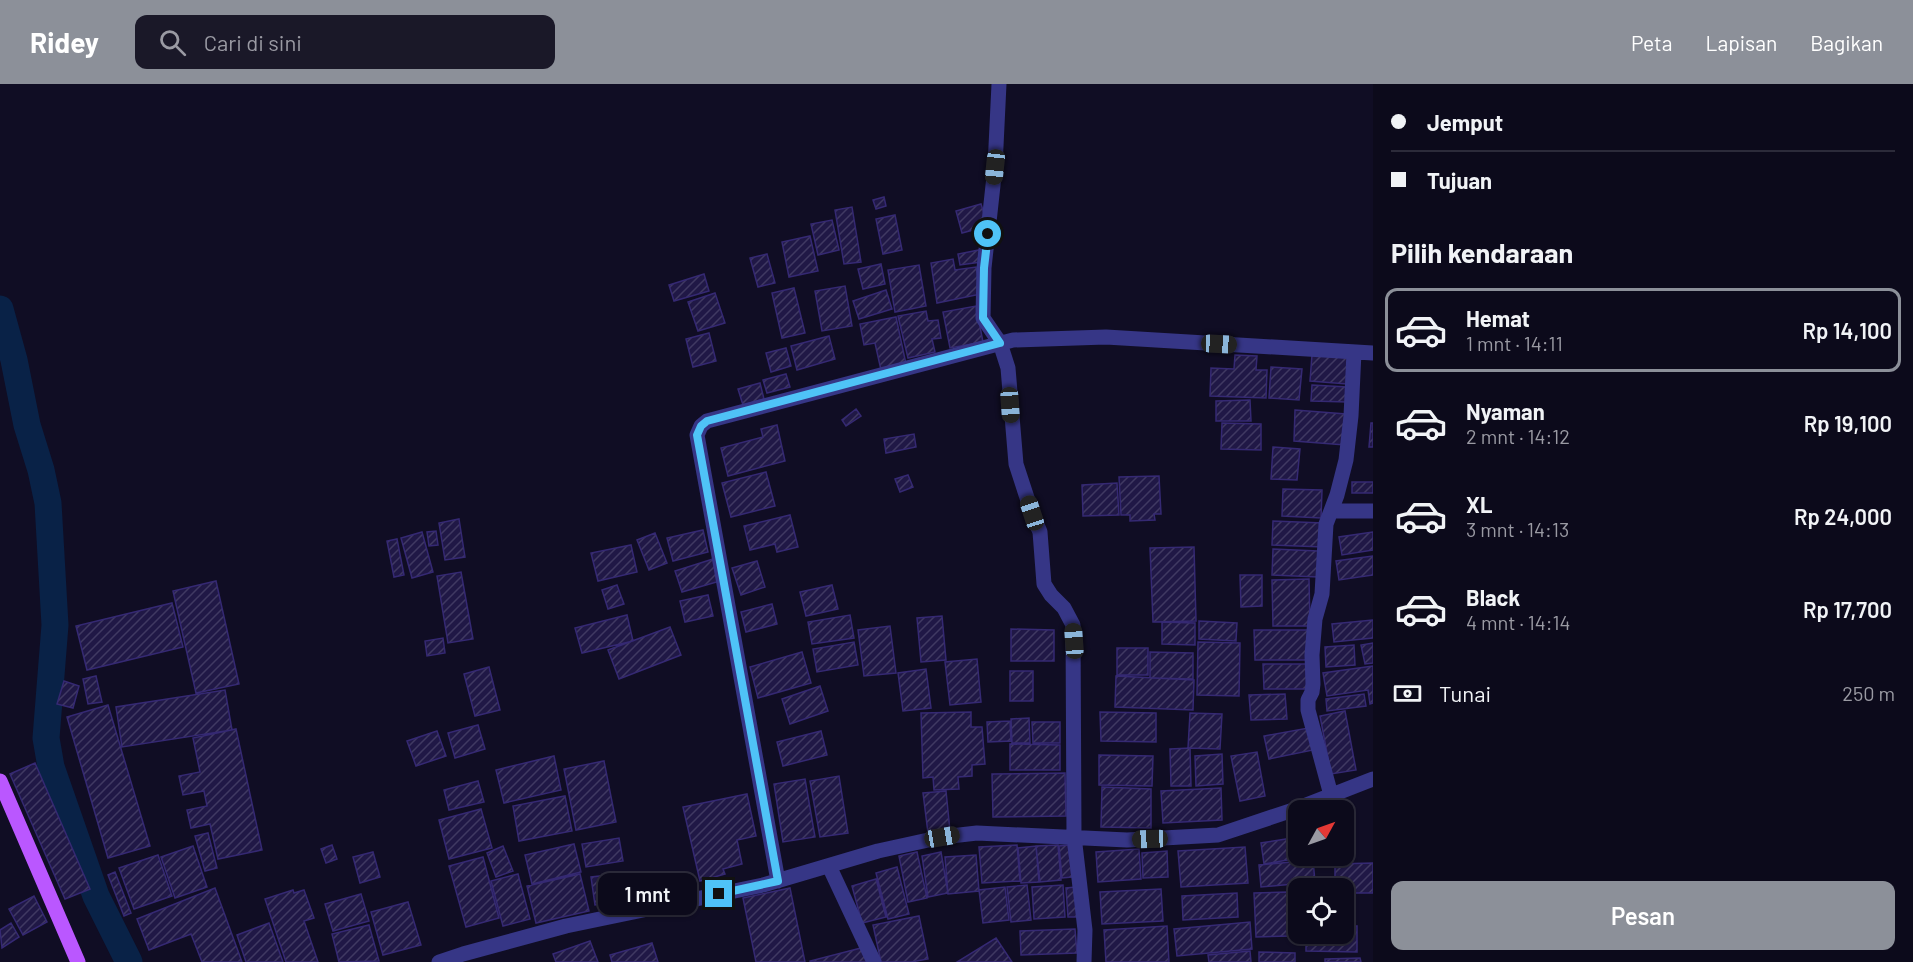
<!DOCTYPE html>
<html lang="id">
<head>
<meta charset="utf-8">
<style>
	body { margin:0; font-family:Barlow,sans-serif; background:#1a1828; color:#f1f3f6; height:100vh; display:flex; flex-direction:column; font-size:22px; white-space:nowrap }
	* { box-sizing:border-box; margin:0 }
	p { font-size:20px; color:#9a9aa3 }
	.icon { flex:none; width:33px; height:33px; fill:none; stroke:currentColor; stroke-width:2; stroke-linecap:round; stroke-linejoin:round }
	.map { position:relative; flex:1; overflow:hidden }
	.side { display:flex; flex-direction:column; background:#0c0a1b; width:540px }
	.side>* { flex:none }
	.hud { display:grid; align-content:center; height:132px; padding:0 18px; background:#0c0a1b }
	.needle { width:39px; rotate:50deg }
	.buttons { position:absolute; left:1288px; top:716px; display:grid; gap:12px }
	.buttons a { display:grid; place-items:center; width:66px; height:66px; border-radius:12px; background:#0c0a1b; box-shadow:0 2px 4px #0004,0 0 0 2px #2c2b3a; font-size:30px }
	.end { position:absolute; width:27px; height:27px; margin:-14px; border:8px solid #4fc3f7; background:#111; box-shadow:0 0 0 3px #111 }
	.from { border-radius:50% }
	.bubble { position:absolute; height:42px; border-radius:12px; background:#0c0a1b; box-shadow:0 2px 4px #0004,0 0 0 2px #2c2b3a; font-size:20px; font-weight:600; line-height:42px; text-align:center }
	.car { position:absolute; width:18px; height:36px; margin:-18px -9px; border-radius:8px; box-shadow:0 0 4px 2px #0007; background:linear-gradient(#222 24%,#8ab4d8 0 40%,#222 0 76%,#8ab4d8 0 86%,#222 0) }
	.hud b { display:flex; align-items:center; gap:21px; height:57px; font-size:22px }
	.hud b+b { border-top:2px solid #2c2b3a }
	.hud i { width:15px; height:15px; background:#f1f3f6 }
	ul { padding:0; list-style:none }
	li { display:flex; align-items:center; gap:18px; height:84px; margin:0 12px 9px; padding:0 6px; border:3px solid transparent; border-radius:12px }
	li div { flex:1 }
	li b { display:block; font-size:22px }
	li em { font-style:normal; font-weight:600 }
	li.on { border-color:#8c9099 }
	li>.icon { width:54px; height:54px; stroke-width:1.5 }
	h2 { padding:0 18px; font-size:27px; line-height:72px }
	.pay { display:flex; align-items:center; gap:15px; height:66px; padding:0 18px; font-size:22px }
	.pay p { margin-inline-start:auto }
	.cta { display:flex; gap:12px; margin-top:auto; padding:12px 18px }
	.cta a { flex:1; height:69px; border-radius:12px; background:#8c9099; color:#fff; font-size:24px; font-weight:600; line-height:69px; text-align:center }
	header { display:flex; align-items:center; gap:36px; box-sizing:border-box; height:84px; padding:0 30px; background:#8c9099; color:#fff }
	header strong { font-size:28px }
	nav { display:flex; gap:33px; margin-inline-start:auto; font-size:21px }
	.search { width:420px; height:54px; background:#1a1828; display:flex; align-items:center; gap:15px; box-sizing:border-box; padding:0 21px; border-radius:12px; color:#9a9aa3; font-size:22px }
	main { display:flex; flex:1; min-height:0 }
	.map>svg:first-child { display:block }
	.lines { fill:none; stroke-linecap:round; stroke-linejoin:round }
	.canal { stroke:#092247; stroke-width:27 }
	.building { fill:url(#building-hatch); stroke:#352973; stroke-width:1.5 }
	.street { stroke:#363686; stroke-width:15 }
	.primary { stroke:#ba57ff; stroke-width:15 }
	.route { stroke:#4fc3f7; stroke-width:8 }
</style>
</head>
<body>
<header>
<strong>Ridey</strong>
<div class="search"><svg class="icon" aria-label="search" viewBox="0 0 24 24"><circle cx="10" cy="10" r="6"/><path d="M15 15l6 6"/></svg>Cari di sini</div>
<nav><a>Peta</a><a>Lapisan</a><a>Bagikan</a></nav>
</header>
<main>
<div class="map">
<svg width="1373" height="878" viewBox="0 0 1373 878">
	<defs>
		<pattern id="building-hatch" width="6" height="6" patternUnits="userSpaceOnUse" patternTransform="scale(1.5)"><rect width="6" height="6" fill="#201846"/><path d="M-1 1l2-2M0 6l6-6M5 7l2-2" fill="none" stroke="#403962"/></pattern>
	</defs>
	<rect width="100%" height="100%" fill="#100d24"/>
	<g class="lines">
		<path class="canal" d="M0,225l14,51 13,65 14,45 7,33 7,122 -9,113 5,29 45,129 33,66"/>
	</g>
	<path class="building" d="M884,113l2,9 -10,3 -3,-9z
		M981,120l7,22 -26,7 -6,-22z
		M852,123l9,55 -17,2 -9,-54z
		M895,131l7,35 -19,4 -7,-35z
		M832,136l7,30 -21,5 -7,-31z
		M810,152l8,35 -29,6 -7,-35z
		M979,166l2,12 -21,3 -2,-11z
		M767,170l8,29 -17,4 -8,-29z
		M953,175l2,11 21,-3 5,27 -44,9 -6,-40z
		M881,180l4,20 -22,5 -5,-20z
		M919,181l7,41 -31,6 -7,-42z
		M704,190l5,17 -35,10 -5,-16z
		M845,202l7,40 -30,5 -7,-40z
		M794,204l11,45 -23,5 -10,-45z
		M886,206l6,19 -33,10 -6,-18z
		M715,209l10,30 -27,8 -10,-29z
		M976,222l7,36 -33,6 -7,-36z
		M926,227l2,10 10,-1 3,18 -9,1 3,13 -27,6 -10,-42z
		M896,233l10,47 -25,6 -6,-27 -11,2 -4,-21z
		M709,249l7,28 -23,6 -7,-28z
		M829,252l6,23 -38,11 -6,-24z
		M786,264l5,18 -20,6 -5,-19z
		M1235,271l22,1 -1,14h11l-1,28 -56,-2 1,-28 23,1z
		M1312,271l37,3 -2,26 -37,-3z
		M1271,283l31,2 -3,31 -30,-2z
		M786,290l4,13 -23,6 -4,-13z
		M760,299l4,16 -21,6 -5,-16z
		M1312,301l35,2v15l-36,-1z
		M1250,316l1,21h-35v-20z
		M856,325l5,7 -15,10 -4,-6z
		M1295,326l51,4 -1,31 -51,-4z
		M1222,339l39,1v26l-40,-1z
		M1371,339h2v24h-4z
		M777,341l8,36 -57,15 -7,-28 42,-11 -2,-8z
		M914,350l2,13 -30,6 -2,-14z
		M1273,363l27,2 -3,31 -26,-1z
		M766,388l9,34 -44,11 -9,-34z
		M908,391l5,12 -13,5 -5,-13z
		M1159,392l2,38h-7l1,6 -25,1v-6h-9l-2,-38z
		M1352,398h21v11h-21z
		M1117,399l2,32 -36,1 -1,-31z
		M1283,405l39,1 -1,28 -39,-2z
		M790,431l8,32 -21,5 -2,-8 -25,6 -6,-24z
		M459,435l6,38 -20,3 -6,-37z
		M1273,437l50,2v24l-51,-2z
		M703,446l5,22 -35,9 -6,-23z
		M436,447l2,14 -9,1 -2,-14z
		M422,448l11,40 -21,6 -11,-40z
		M1373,448v18l-31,5 -3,-18z
		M655,449l12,30 -18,7 -12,-30z
		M397,455l7,36 -10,2 -7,-36z
		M631,461l6,27 -39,9 -7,-28z
		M1194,463l2,74 -43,1 -3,-74z
		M1273,465l45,2v26l-46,-2z
		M1373,472v19l-34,5 -3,-19z
		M713,475l7,22 -38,11 -7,-21z
		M757,477l8,26 -24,8 -9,-27z
		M461,488l12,67 -25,4 -11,-67z
		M1240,491h22v31l-21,1z
		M1309,495l1,47h-37l-1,-46z
		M216,497l23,103 -43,9 -23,-102z
		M617,501l7,19 -16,5 -6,-19z
		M832,501l6,24 -32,7 -6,-24z
		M708,511l5,21 -28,6 -5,-21z
		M172,519l11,44 -96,23 -11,-44z
		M772,520l5,20 -31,8 -5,-20z
		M627,531l6,26 -51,12 -7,-25z
		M850,531l4,23 -42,6 -4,-22z
		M942,532l4,44 -25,2 -4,-44z
		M1373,536v18l-39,4 -2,-18z
		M1199,537l38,2 -1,18 -37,-2z
		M1162,538l33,1v22l-33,-1z
		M890,542l6,47 -32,3 -6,-46z
		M670,543l11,28 -62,24 -11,-29z
		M1011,545l43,1v31h-43z
		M1254,546h55v30h-54z
		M443,554l2,15 -18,3 -2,-15z
		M854,558l4,23 -41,7 -4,-23z
		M1198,558l42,1 -1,53 -42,-1z
		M1373,559v20l-8,1 -4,-19z
		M1354,561l1,20 -29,2 -1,-20z
		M1117,564h31v27h-31z
		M802,568l9,31 -53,15 -8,-31z
		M1150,568l43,1v26l-43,-1z
		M977,575l4,43 -31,3 -5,-43z
		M1263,580h48v25h-47z
		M1373,582v37l-3,1 -2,-14 -41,6 -4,-23z
		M489,583l11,43 -25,6 -11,-42z
		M926,585l5,39 -28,3 -5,-38z
		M1010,587h23v30h-23z
		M96,592l6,26 -14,2 -5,-25z
		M1116,592l78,4 -1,30 -78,-3z
		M64,597l15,5 -6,22 -16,-4z
		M820,602l8,25 -38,13 -8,-25z
		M225,606l7,40 -110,17 -6,-40z
		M1285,610l2,25 -36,1 -2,-25z
		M1364,610l2,12 -39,5 -1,-12z
		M108,621l42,141 -42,12 -41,-141z
		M1345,627l11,59 -25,4 -11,-58z
		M971,628v15h11l3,37 -13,1v11l-14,1 1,12 -25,1 -1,-13 -10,1 -2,-65z
		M1100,628l56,1v29l-55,-1z
		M1190,629l32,1 -2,35 -32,-1z
		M1029,634l1,25h-18l-1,-24z
		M1010,637l1,20 -23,1 -1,-20z
		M1032,638h28v21h-27z
		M478,641l7,24 -30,9 -7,-25z
		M1308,644l5,22 -44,9 -5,-23z
		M236,645l26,121 -44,9 -8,-35 -19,4 -4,-18 20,-4 -3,-15 -21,4 -4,-19 21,-4 -7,-34z
		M437,647l9,25 -30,10 -9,-25z
		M821,647l6,24 -44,11 -6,-24z
		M1010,660l50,1v25h-50z
		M1190,664l1,38h-20l-1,-37z
		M1257,668l8,44 -25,5 -9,-45z
		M1222,670l1,30 -27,2 -1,-30z
		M1099,671l54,1 -1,30 -53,-1z
		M554,672l7,34 -57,13 -8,-33z
		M604,677l12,61 -40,8 -12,-61z
		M35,679l55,126 -25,10 -55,-125z
		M1065,689l1,43 -73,1 -1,-43z
		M839,692l9,57 -28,4 -10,-56z
		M805,695l10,58 -32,5 -9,-58z
		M478,697l6,21 -35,8 -5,-20z
		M1102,703l49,2v39l-50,-1z
		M1221,704l1,32 -59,3 -2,-32z
		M946,707l4,40 -22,2 -5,-40z
		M747,710l9,42 -19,4 5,24 -19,5 2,5 -25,7 -17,-74z
		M565,712l7,35 -53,10 -6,-35z
		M481,725l11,39 -43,11 -10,-39z
		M208,749l9,35 -12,3 -10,-35z
		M1299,753v18h18l-53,9 -3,-21z
		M619,754l4,23 -37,6 -4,-23z
		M574,760l7,28 -49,12 -7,-29z
		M332,761l5,14 -11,4 -5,-14z
		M1017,761l3,36 -38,2 -3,-36z
		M1058,761l3,35 -21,2 -4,-36z
		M1068,761l4,32 -10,1 -3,-32z
		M193,762l14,41 -32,11 -14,-41z
		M503,762l10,25 -17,6 -9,-24z
		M1036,762l3,36 -18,1 -3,-35z
		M1245,763l3,36 -67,4 -3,-36z
		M1139,765l2,30 -43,3 -2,-30z
		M1167,767l1,26 -25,1 -1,-25z
		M373,768l7,25 -20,6 -7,-26z
		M917,768l10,46 -19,4 -9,-46z
		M941,768l7,41 -20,4 -6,-41z
		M158,771l14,41 -38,13 -15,-41z
		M976,771l3,36 -31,3 -3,-37z
		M483,773l16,61 -33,9 -17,-61z
		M1313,776l2,22 -54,5 -2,-22z
		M1373,779v30h-29v-5h-9v-24z
		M897,783l12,47 -21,5 -12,-46z
		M115,788l16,41 -7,3 -16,-41z
		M628,789l4,27 -37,5 -4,-28z
		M518,790l12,45 -27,7 -12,-45z
		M580,790l9,37 -53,12 -9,-37z
		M876,795l10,38 -24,6 -10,-37z
		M1027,801l4,35 -20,2 -4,-35z
		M1063,801l2,32 -31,2 -2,-32z
		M1005,803l4,33 -26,3 -4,-33z
		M1075,803l2,30h-9l-2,-29z
		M215,804l27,74h-40l-11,-28 -42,16 -12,-31z
		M790,804l15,74h-49l-13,-64z
		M1161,805l2,32 -61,3 -2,-32z
		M293,806l1,3 10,-3 10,28 -10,3 14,41h-32l-21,-63z
		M1287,808l2,44 -33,1 -2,-44z
		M1237,809l1,24 -55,3 -1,-24z
		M361,810l8,27 -36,10 -8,-27z
		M34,812l13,26 -24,13 -14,-26z
		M408,818l13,43 -38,10 -12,-43z
		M919,832l9,43 -17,3h-30l-8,-37z
		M1250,838l2,27 -75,7 -3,-27z
		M11,839l8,14 -17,11 -2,-18z
		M269,839l14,39h-37l-9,-27z
		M369,841l10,36 -40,1 -7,-28z
		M1167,842l2,36h-63l-2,-32z
		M1344,842h13v26l-51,-1v-18h38z
		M1075,845l2,24 -56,2 -1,-24z
		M996,854l16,24h-55z
		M590,857l8,21h-42l-3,-8z
		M652,859l6,19h-46l-2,-7z
		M865,863l4,15h-59v-1z
		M1250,867l1,11h-42l-1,-7z
		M1259,868l36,1v9h-36z
		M1360,874l1,4h-36v-3z"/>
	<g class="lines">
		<path class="street" d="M999,0l-4,83 -11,101 -1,50 17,25 8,25 8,96 16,49 8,19 4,52 7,11 13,13 9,17 1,211 11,94 -1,32
			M1331,427h42
			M1331,711l-23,-85v-10l4,-8 1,-8 -1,-29 3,-36 7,-25 4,-70 11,-29 9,-35 5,-44 3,-64
			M829,782l45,96
			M778,797l-81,-446 4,-9 6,-5 306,-81 93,-3 267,16
			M439,878l24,-8 103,-28 197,-41 115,-34 64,-14 35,-4 150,7 91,-5 78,-26 77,-30"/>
		<path class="primary" d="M0,697l78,181"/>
	</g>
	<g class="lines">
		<path class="route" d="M719,810l59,-13 -81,-446 4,-9 6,-5 293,-78 -17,-25 1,-50 4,-34"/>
	</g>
</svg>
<div class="buttons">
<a><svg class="needle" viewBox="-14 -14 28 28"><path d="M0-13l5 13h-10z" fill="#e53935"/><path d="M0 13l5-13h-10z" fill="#9a9aa3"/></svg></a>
<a><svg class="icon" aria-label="locate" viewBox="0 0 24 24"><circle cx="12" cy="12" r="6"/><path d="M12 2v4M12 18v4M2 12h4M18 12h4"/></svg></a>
</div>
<i class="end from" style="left:988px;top:150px"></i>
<i class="end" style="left:719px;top:810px"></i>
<div class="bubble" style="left:598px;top:789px;width:99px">1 mnt</div>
<i class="car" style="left:995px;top:83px;rotate:186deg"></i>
<i class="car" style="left:1219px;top:260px;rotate:93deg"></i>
<i class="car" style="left:1010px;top:321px;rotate:176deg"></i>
<i class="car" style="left:1032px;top:429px;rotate:342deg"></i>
<i class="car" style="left:1074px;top:557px;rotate:356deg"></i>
<i class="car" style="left:942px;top:753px;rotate:80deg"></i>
<i class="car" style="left:1150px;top:755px;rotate:268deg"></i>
</div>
<section class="side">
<div class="hud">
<b><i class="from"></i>Jemput</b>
<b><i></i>Tujuan</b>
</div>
<h2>Pilih kendaraan</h2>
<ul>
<li class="on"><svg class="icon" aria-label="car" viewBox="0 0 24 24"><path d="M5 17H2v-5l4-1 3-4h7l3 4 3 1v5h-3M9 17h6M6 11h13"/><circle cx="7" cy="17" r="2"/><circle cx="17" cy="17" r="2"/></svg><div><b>Hemat</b><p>1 mnt · 14:11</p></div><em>Rp 14,100</em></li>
<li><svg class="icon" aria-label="car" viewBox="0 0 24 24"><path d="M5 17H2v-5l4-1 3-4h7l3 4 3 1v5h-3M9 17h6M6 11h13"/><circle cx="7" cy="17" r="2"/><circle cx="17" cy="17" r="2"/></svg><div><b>Nyaman</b><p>2 mnt · 14:12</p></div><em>Rp 19,100</em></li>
<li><svg class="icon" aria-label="car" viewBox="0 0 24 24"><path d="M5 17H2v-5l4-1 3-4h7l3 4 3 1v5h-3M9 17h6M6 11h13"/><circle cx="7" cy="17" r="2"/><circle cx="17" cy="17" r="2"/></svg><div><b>XL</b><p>3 mnt · 14:13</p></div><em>Rp 24,000</em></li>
<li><svg class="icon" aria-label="car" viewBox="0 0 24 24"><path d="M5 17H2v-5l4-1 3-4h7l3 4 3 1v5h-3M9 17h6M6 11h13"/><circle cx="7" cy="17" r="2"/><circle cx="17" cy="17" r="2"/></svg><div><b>Black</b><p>4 mnt · 14:14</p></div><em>Rp 17,700</em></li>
</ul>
<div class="pay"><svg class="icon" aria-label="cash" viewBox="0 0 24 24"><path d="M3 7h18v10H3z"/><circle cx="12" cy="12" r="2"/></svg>Tunai<p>250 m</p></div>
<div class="cta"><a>Pesan</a></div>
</section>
</main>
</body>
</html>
